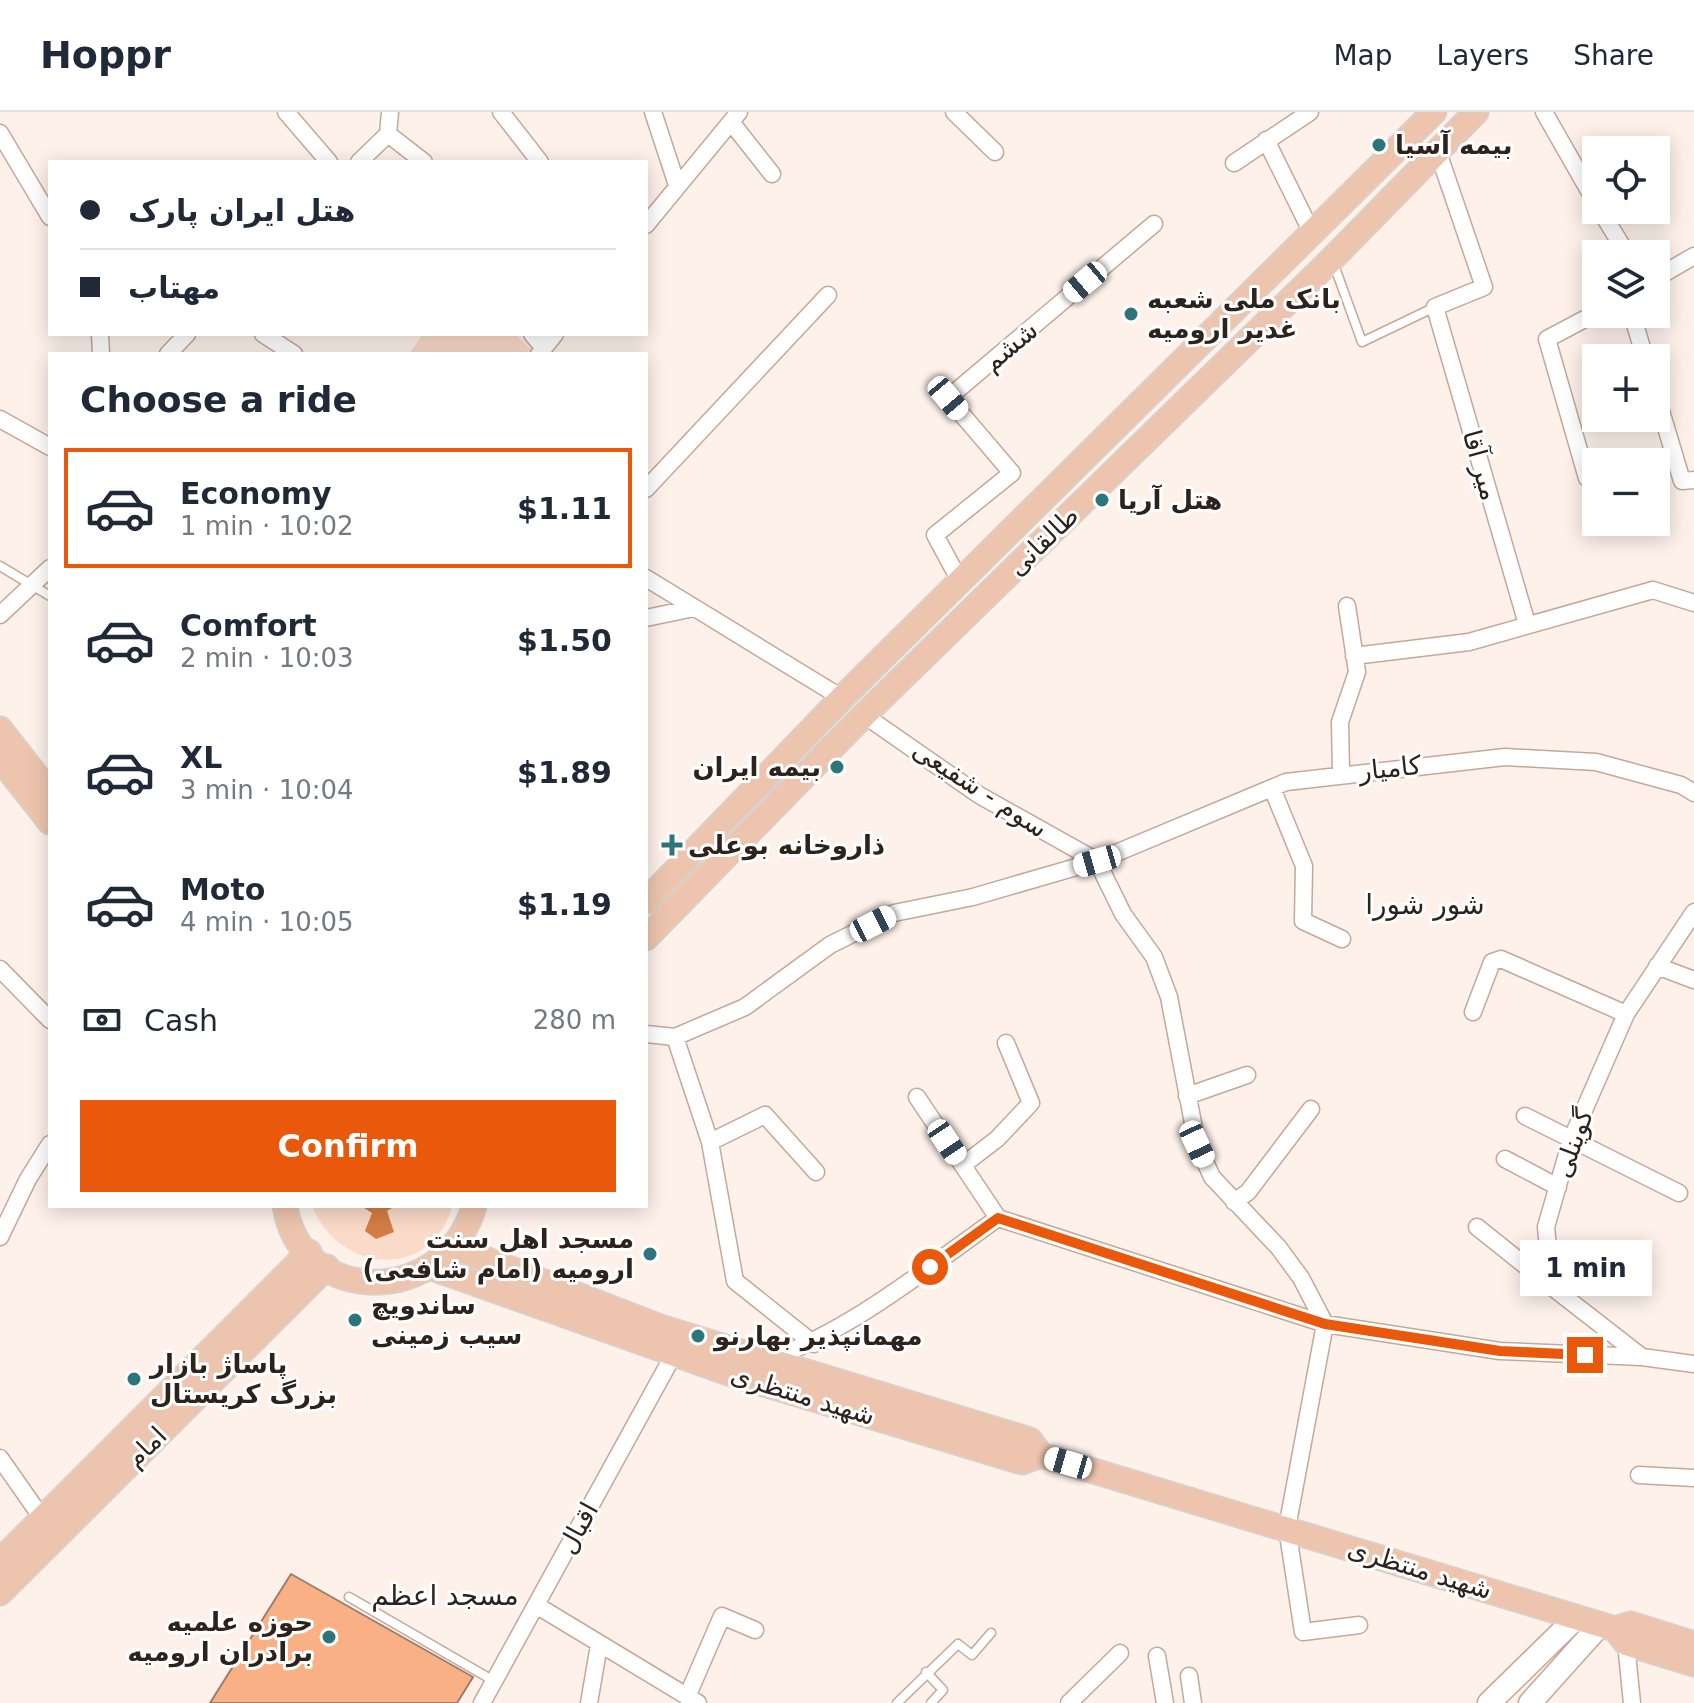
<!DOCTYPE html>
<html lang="en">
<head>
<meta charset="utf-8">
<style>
	body { margin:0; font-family:"DejaVu Sans",Vazirmatn,sans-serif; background:#f2f2f3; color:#1f2937; height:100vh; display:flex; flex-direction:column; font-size:30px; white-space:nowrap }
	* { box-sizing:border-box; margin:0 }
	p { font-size:26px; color:#747a83 }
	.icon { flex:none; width:44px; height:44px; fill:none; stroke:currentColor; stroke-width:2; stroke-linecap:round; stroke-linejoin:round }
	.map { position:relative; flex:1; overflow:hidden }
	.side { position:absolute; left:48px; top:240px; width:600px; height:856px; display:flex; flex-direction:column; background:#fff; border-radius:0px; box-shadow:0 4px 20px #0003 }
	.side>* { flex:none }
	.banner { position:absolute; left:48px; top:48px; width:600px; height:176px; border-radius:0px; box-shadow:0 4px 20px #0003; display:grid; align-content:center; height:176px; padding:0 32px; background:#fff }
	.controls { position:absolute; left:1582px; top:24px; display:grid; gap:16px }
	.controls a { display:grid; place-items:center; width:88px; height:88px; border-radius:0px; background:#fff; box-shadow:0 4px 20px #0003; font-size:40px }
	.end { position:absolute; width:36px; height:36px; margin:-18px; border:10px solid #ea580c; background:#fff; box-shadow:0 0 0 4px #fff }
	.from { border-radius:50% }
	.bubble { position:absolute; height:56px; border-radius:0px; background:#fff; box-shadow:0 4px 20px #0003; font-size:26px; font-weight:600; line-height:56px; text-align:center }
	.car { position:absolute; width:24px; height:48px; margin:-24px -12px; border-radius:10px; box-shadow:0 0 6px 2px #0007; background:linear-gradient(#fff 24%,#345 0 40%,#fff 0 76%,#345 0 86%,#fff 0) }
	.banner b { display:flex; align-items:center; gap:28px; height:76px; font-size:30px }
	.banner b+b { border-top:2px solid #e0e1e3 }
	.banner i { width:20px; height:20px; background:#1f2937 }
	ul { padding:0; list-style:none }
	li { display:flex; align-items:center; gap:24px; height:120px; margin:0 16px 12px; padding:0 16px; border:4px solid transparent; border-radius:0px }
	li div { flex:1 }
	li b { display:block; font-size:30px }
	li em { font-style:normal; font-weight:600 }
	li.current { border-color:#ea580c }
	li>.icon { width:72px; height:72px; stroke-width:1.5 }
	h2 { padding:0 32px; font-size:36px; line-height:96px }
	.pay { display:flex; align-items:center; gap:20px; height:88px; padding:0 32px; font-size:30px }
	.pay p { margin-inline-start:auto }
	.action { display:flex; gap:16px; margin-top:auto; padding:16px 32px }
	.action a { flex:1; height:92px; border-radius:0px; background:#ea580c; color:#fff; font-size:32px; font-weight:600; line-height:92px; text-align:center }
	header { display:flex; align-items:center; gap:48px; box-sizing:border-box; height:112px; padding:0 40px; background:#fff; border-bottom:2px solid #e0e1e3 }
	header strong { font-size:38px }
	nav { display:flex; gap:44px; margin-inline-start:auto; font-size:28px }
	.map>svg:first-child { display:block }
	.green { fill:#fadac8 }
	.water { fill:#d37d46 }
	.building { fill:#f9b085; stroke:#9a7f70; stroke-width:2 }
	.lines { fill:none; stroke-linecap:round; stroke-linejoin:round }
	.lane-casing { stroke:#c4a898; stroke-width:11 }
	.street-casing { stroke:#c4a898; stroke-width:19 }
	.secondary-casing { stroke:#c4a898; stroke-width:25 }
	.primary-casing { stroke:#d5d3d2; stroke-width:27 }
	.lane { stroke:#fff; stroke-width:8 }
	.street { stroke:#fff; stroke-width:16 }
	.secondary { stroke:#fff; stroke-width:22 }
	.primary { stroke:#edc5ae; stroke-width:24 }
	.route { stroke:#ea580c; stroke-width:10 }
	.poi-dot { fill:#2c757a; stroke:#fff; stroke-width:3 }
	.labels { text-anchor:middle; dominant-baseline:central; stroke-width:6; stroke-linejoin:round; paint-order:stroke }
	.poi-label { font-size:26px; font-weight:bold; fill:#2d231c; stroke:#fff; text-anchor:start }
	.street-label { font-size:26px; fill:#2d231c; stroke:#fff }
	.neighbourhood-label { font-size:28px; fill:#2d231c; stroke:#fff }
</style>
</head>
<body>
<header>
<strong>Hoppr</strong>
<nav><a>Map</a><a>Layers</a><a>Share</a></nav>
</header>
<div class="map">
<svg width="1694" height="1591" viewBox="0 0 1694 1591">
	<rect width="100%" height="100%" fill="#fdf1ea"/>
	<path class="green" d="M423,222h92l19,18 -125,2z
		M312,1094h140c-18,73 -112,70 -140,0z"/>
	<path class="water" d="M361,1094h34l-8,5 7,21 -18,7 -11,-8 7,-18z"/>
	<path class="building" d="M291,1462l182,103 -16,26h-247z"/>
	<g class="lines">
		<defs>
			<path id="lane" d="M1333,150l29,80 73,-35
				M0,454l50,30
				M349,1485l145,84
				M926,1560l17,18 -12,13
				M897,1591l61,-59 14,11 19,-22"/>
			<path id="street" d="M286,0l43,50
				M501,0l39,50
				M653,0l24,73
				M954,0l41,40
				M1544,0l52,91
				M731,10l41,52
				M0,21l50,84
				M388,22l36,28
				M1266,28l47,95
				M1438,40l46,135 -49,20 92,317
				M359,50l29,-28 2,-22
				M1234,51l76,-51
				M1600,98l27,44
				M646,113l93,-113
				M1656,166l38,-22
				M1632,202l13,44
				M100,222l1,20
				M263,222l31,20
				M532,222l11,13
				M168,242l19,-20
				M539,242l16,-20
				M1656,282l26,87 12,-1
				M0,307l50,28
				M1587,366l-40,-139 49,-26
				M646,377l182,-194
				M646,466l196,120
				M961,471l-26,-48 77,-62 -64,-75 206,-174
				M0,503l50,-47
				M646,506l48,-10
				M1354,544l115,-14 184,-52 41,13
				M864,603l115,80 118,66
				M1341,661l-1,-51 17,-50 -10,-66
				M1272,676l32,78 -1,55 39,18
				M1097,749l26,53 31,43 15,40 28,147 15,33 67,71 22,30 24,46 -38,204 16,104 56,-7
				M1657,854l37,14
				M0,857l50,51
				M1473,900l19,-50 9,-3 125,55
				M646,922l29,3 70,-30 85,-62 64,-32 79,-16 124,-36 189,-79 219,-25 91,5 85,23 13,8
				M675,925l35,105 25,139 79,63
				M1187,984l60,-21
				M917,985l81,121
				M1525,1004l154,77
				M710,1030l55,-27 51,57
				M1505,1047l53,28
				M963,1053l34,-26 34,-36 -25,-60
				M1234,1090l14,-10 63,-83
				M998,1106l327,106 175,27 142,6 52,7
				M1477,1115l75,60
				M0,1125l28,-58 22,-35
				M1642,1245l-90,-70 -6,-60 25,-87 55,-126 68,-102
				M766,1249c87,-32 157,-90 232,-143
				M0,1346l42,60
				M1639,1363l55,3
				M536,1493l162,98
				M1626,1531l6,60
				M1157,1544l8,47
				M1189,1564l4,27
				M687,1585l35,-81 33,14
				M482,1591l192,-349
				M589,1591l10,-58
				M1069,1591l51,-50"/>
			<path id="secondary" d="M1489,1591l88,-86
				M1530,1591l71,-79"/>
			<path id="primary" d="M0,617l50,64
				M0,647l50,63
				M646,789l196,-203 592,-586
				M646,826l218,-223 468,-456 144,-147
				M285,1094c16,102 160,101 189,0
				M454,1135l209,81 367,112 11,15 574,174 11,14 68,21
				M432,1156l302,107 288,87 19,-7
				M0,1449l309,-309
				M0,1481l327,-326
				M1615,1517l16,-5 63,20"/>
		</defs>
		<use href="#lane" class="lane-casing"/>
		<use href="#street" class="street-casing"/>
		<use href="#secondary" class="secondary-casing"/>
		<use href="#primary" class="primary-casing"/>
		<use href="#lane" class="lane"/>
		<use href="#street" class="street"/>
		<use href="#secondary" class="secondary"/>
		<use href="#primary" class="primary"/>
	</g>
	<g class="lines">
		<path class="route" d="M930,1155l68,-49 327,106 175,27 85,4"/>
	</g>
	<g class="poi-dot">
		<circle cx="1379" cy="33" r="8"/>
		<circle cx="1131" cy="202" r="8"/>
		<circle cx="1102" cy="388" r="8"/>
		<circle cx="837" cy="655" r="8"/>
		<path d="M668 721h8v8h8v8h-8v8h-8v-8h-8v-8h8z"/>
		<circle cx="650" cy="1142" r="8"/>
		<circle cx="355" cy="1208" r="8"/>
		<circle cx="698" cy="1224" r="8"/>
		<circle cx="134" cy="1267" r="8"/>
		<circle cx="329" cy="1525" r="8"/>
	</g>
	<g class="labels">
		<g class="poi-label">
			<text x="1395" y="33">بیمه آسیا</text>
			<text x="1147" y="187">بانک ملی شعبه<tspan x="1147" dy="30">غدیر ارومیه</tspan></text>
			<text x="1118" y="388">هتل آریا</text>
			<text x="821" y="655" text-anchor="end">بیمه ایران</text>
			<text x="688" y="733">ذاروخانه بوعلی</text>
			<text x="634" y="1127" text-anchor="end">مسجد اهل سنت<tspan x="634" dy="30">ارومیه (امام شافعی)</tspan></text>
			<text x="371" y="1193">ساندویچ<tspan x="371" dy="30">سیب زمینی</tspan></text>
			<text x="714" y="1224">مهمانپذیر بهارنو</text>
			<text x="150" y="1252">پاساژ بازار<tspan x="150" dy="30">بزرگ کریستال</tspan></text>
			<text x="313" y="1510" text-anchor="end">حوزه علمیه<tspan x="313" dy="30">برادران ارومیه</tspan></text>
		</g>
		<g class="street-label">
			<text transform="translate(1010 234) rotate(-40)">ششم</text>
			<text transform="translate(1481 353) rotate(74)">میر آقا</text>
			<text transform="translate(1043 429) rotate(-44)">طالقانی</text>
			<text transform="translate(1390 656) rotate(-6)">کامیار</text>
			<text transform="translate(980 677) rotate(33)">سوم - شفیعی</text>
			<text transform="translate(1573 1031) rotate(-70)">گوینلی</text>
			<text transform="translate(803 1283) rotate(17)">شهید منتظری</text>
			<text transform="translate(146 1335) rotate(-45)">امام</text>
			<text transform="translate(578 1416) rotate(-61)">اقبال</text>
			<text transform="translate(1420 1457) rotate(17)">شهید منتظری</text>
		</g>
		<g class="neighbourhood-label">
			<text x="1425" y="792">شور شورا</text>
			<text x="445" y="1483">مسجد اعظم</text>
		</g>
	</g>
</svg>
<div class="controls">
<a><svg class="icon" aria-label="locate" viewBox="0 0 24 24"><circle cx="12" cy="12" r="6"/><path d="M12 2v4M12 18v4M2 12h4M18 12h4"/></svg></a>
<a><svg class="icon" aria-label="layers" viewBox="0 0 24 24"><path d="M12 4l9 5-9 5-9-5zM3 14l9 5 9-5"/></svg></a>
<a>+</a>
<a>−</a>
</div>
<i class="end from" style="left:930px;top:1155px"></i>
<i class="end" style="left:1585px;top:1243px"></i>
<div class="bubble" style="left:1520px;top:1128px;width:132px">1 min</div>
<i class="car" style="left:1085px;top:170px;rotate:230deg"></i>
<i class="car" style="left:948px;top:286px;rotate:140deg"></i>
<i class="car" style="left:1097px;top:749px;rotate:254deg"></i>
<i class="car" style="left:873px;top:812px;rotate:63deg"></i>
<i class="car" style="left:947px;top:1030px;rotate:146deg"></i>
<i class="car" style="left:1197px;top:1032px;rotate:155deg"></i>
<i class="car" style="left:1068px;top:1351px;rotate:286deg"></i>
<div class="banner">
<b><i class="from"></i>هتل ایران پارک</b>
<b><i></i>مهتاب</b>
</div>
<section class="side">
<h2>Choose a ride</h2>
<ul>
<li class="current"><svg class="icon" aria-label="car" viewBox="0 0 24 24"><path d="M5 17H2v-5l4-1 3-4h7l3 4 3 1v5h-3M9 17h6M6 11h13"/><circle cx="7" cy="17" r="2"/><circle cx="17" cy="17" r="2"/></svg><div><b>Economy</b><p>1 min · 10:02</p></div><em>$1.11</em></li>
<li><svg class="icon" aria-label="car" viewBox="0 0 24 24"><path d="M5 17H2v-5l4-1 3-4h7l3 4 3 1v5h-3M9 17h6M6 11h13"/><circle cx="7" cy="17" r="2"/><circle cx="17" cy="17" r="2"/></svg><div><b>Comfort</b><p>2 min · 10:03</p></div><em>$1.50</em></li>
<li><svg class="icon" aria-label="car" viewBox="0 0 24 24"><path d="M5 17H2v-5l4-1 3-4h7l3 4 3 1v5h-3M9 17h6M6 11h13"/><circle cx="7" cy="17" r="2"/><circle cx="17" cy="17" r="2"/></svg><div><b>XL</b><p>3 min · 10:04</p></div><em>$1.89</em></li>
<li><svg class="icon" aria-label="car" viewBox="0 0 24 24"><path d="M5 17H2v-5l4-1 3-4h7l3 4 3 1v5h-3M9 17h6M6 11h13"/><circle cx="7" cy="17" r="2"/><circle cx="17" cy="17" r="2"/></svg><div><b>Moto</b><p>4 min · 10:05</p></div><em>$1.19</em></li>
</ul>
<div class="pay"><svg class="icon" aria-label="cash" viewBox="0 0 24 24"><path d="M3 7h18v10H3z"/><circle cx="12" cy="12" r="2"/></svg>Cash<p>280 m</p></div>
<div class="action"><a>Confirm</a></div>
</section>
</div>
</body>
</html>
